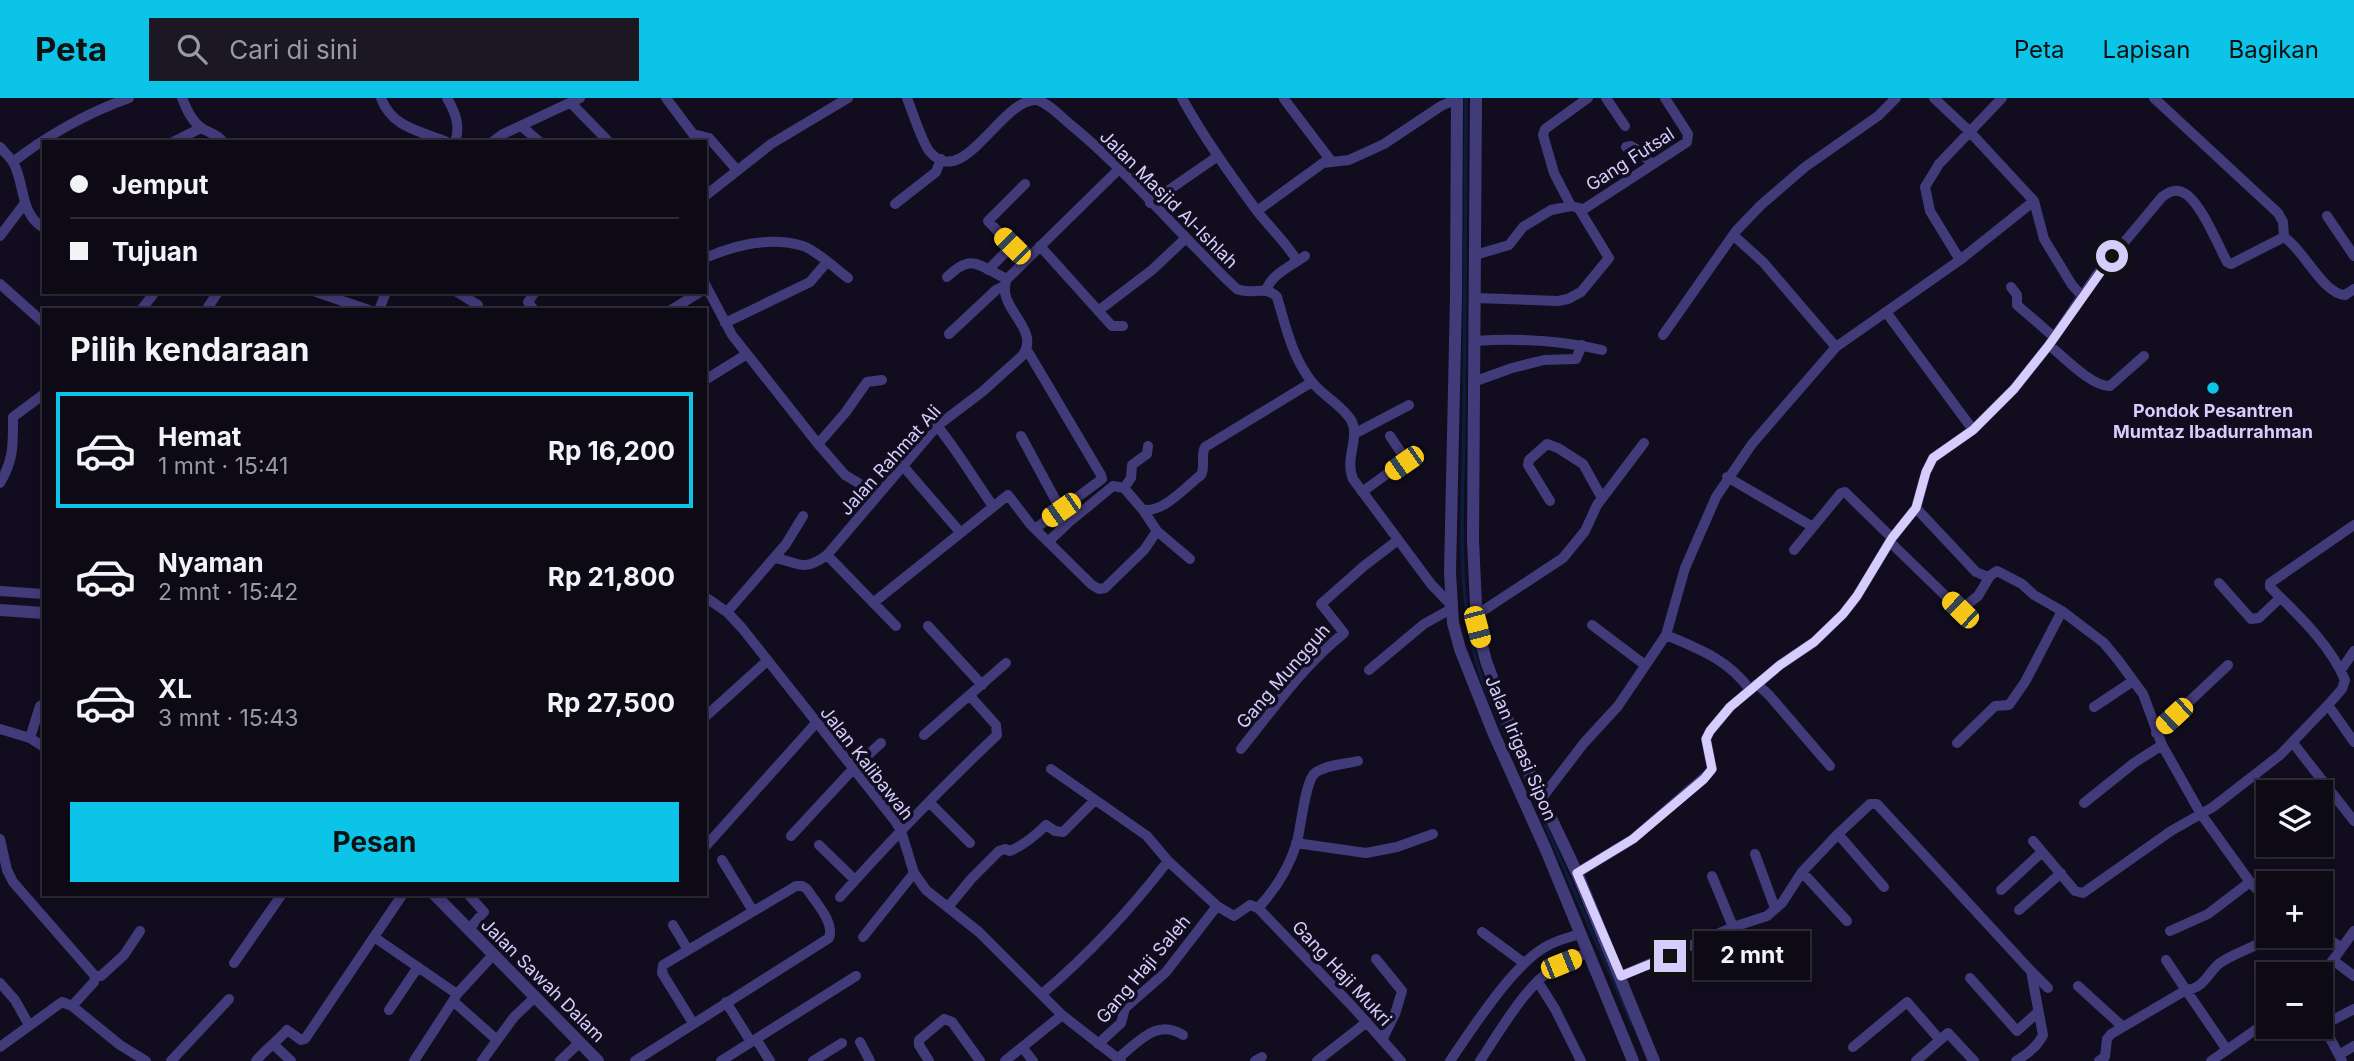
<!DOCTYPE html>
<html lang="id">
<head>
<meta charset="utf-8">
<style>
	body { margin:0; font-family:Inter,sans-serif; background:#1b1823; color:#f1f3f6; height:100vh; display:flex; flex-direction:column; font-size:26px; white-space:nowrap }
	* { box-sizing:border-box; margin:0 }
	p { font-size:23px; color:#9a9aa1 }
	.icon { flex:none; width:38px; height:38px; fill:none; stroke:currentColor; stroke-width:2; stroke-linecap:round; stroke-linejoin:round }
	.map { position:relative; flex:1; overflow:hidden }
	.side { position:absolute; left:42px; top:210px; width:665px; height:588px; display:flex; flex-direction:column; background:#0d0a16; border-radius:0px; box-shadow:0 4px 10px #0003,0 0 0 2px #2d2b35 }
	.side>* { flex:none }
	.guide { position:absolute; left:42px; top:42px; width:665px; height:154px; border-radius:0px; box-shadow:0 4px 10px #0003,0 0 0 2px #2d2b35; display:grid; align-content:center; height:154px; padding:0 28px; background:#0d0a16 }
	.controls { position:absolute; left:2256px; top:682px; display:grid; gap:14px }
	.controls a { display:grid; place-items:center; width:77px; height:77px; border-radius:0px; background:#0d0a16; box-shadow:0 4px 10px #0003,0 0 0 2px #2d2b35; font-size:35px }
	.end { position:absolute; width:32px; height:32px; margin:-16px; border:9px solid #d6cdfc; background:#111; box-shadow:0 0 0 4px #111 }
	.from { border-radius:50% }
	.bubble { position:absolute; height:49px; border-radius:0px; background:#0d0a16; box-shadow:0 4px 10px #0003,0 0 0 2px #2d2b35; font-size:23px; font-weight:700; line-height:49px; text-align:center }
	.car { position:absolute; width:21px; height:42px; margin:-21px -10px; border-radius:9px; box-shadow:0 0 5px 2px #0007; background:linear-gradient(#f5c518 24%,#345 0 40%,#f5c518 0 76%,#345 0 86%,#f5c518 0) }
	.guide b { display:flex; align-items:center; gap:24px; height:66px; font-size:26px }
	.guide b+b { border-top:2px solid #2d2b35 }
	.guide i { width:18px; height:18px; background:#f1f3f6 }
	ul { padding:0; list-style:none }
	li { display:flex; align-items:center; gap:21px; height:116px; margin:0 14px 10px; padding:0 14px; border:4px solid transparent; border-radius:0px }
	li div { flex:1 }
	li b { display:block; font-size:26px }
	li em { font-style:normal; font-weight:700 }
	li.on { border-color:#0cc3e8 }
	li>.icon { width:63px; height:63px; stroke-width:1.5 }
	h2 { padding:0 28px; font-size:32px; line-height:84px }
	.cta { display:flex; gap:14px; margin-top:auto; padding:14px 28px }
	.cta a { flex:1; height:80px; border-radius:0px; background:#0cc3e8; color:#111; font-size:28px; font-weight:700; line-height:80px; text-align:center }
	header { display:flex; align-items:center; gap:42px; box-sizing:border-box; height:98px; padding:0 35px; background:#0cc3e8; color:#111 }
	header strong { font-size:33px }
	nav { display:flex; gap:38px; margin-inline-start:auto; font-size:24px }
	.search { width:490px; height:63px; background:#1b1823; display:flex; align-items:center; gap:18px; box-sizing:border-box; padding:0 24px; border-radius:0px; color:#9a9aa1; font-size:26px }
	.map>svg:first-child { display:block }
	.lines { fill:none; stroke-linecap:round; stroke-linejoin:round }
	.stream { stroke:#0d1c3d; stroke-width:3.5 }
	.minor { stroke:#423b7a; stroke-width:10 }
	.tertiary { stroke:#423b7a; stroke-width:12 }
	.route { stroke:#d6cdfc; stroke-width:9 }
	.poi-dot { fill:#0cc3e8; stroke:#110d1e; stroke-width:2.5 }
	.labels { text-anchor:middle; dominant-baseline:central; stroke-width:7; stroke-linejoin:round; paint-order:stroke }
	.street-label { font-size:18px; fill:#d6cdfc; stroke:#110d1e }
	.poi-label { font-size:18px; font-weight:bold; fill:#d6cdfc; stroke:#110d1e }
</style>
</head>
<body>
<header>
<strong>Peta</strong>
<div class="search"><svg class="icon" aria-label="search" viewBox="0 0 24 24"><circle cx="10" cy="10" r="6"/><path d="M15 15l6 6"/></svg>Cari di sini</div>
<nav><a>Peta</a><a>Lapisan</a><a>Bagikan</a></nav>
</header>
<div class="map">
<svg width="2354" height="963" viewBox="0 0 2354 963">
	<rect width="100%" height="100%" fill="#110d1e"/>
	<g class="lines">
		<path class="stream" d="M1466,0c-1,108 -1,217 -2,325 -1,86 -10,177 19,259l149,342"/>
		<path class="minor" d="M182,0c4,10 9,22 18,29 8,6 17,6 23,15
			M381,0c11,30 40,33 66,44
			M447,0c8,14 14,28 8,44
			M666,0l27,36 16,4 28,32
			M907,0c5,12 15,45 23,54 34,39 71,-54 107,-52 13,4 24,17 34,25 45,37 85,82 125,123 14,14 27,29 41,41 15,7 28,-5 40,8 9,30 15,60 35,85 11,14 30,23 39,38 10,17 -7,38 2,59l78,105 20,21
			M1182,0c22,40 48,76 75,113 13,17 30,32 40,50
			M1606,0l19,28
			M1934,0l36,34 64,69 10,38 28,46 10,11
			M2154,0l124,115 5,9 1,15c20,13 39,57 61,58l9,-6
			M1284,1l48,63
			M571,5l38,39
			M521,28l19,16
			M173,44l28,-14
			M492,44l11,-8 77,-36
			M0,49c5,6 11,11 14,17 11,21 6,51 30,64
			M1626,49l5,-1 12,7 8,11
			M13,64c33,-26 76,-50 116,-64
			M705,98l66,-52 77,-46
			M1150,105l68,-47
			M895,106l41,-32 5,-13
			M1571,108l-17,-33 -11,-38 2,-6 43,-31
			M1257,113l66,-48 26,-3 35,-16 57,-38 16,-7
			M2327,118l27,40
			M1733,137l30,27 73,85
			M0,138l25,-33
			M1040,148l72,80h11
			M1475,157l34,-10 14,-18 28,-17 20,-4 13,3 103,-67 1,-8 -23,-36
			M705,160c30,-13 65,-22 98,-12 13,4 33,23 45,32
			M1960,162l-30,-49 -5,-24 14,-23 63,-66
			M988,172l24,-24 -24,-25 37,-37
			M947,179c26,-25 31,-11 60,2
			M0,186l44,39
			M705,186l27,51 86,109 27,31 32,19
			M2011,189l6,8v10l37,32
			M1266,192c8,-18 24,-23 39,-34
			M316,194l53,18
			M457,194l21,13
			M1475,200l83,3 10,-2 13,-7 28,-34 -30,-49
			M141,212l14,-18
			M206,212l12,-18
			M379,212l7,-18
			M534,212l-6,-8 7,-10
			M671,212l29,-18
			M1098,213l54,-41 34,-32
			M1886,214l87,118
			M725,225l85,-41 17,-20
			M949,236l47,-44 8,-4
			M1663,237l73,-104 25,-26 44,-38 73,-51 18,-18
			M1475,243c44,-3 84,-1 127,9
			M2049,247c15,12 43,42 61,41l34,-30
			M1027,252l74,125 1,4 -66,49
			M705,282l42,-26
			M1476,283l36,-13 32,-8 32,-1 6,-14
			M937,328c21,25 37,54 56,80
			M1354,336l55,-29
			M1021,338l40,74
			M818,346l27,-31 22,-31 15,-2
			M903,368l57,66
			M1727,379l86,50
			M0,385c14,-23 13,-39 13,-66l31,-23
			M1124,390l7,-10 1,-13 15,-11 1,-8
			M1362,394l44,-32 -16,-24
			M1550,403l-22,-36 1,-5 18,-16 11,4 25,16 19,34
			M1916,410l60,64 12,5 9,-6 25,13 12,11 28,16 42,32 14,17 25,34 19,51 39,69 49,68 18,19
			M1143,412l14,21 33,28
			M1049,443l19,-18 45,-37 11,2 19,22c22,2 42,-23 58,-35 5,-9 -1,-18 4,-28l107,-65
			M1890,444l70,68 18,-14 12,-20
			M1794,452l47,-57 4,-1 47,46
			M827,457l69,71
			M775,460c24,4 27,15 52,-3l110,-129 45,-34 40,-36c21,-27 -28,-49 -15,-77l111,-109
			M2219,485l32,36 8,-1 21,-20
			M0,493l44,3
			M705,499l22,15 15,16 153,193 6,10 13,42 12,17 53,42 83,83 59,46
			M873,505l135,-108 23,30 61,60 7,4 6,-1 39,-38 13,-19
			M727,514l59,-68 17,-28
			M1475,518l88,-58 22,-27 12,-26 47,-62
			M1592,527l53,40
			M928,528l54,59
			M1666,537c33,14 63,25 84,55
			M1369,572l55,-46 27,-15
			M2341,572l13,-19
			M1757,586l12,11 61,71
			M2328,607l26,37
			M2094,609l39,-26
			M705,619l62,-56
			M0,631l30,9 14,9
			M2156,635l72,-68
			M924,637l82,-72
			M30,640l10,-32 4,-2
			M1957,645l38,-37 14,-1 16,-23 37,-71
			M2293,645l61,78
			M1241,651c32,-40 63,-84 103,-116l-23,-29 43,-38 34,-26
			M1051,671l96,67 21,25 49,45
			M1541,701l43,-56 34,-37 48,-71 19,-67 31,-71 36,-53 84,-97 124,-87 74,-59
			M930,705l40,40
			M2084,705l50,-40 28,-18
			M1838,736l46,53
			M791,738l62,-67 28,-26
			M0,741l7,31 6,12 82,94 -1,6 -22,24
			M2033,743l42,50 8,2 88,-62 42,-24 67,-52 48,-50 14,-16 3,-9c-15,-36 -48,-66 -75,-93v-4l84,-58
			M1296,745l70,10 31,-6 36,-13
			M819,747l36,35
			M705,749l111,-124
			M1755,756l20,54
			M722,762l31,51
			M1802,774l45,49
			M1577,775l56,-34 75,-65 4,-5 -6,-30 4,-8 20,-24 50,-42 34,-23 29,-28 14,-18 35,-58 24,-30 10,-36 7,-14 40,-28 41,-41 35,-44 47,-69 66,-79c5,-4 12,-9 20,-5 17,6 36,53 45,70l4,2 53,-27
			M1712,778l21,51
			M2001,792l41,-38
			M840,799c50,-56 102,-110 157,-162l-1,-10 -26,-29
			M948,809l24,-29 27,-27 6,-2 5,2c14,-6 25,-15 36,-26l9,6 8,1 31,-31
			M1258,810l95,99 48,54
			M2019,812l42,-37
			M673,827l15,25
			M468,832l16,-18 -16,-18
			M2170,833l38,-17 42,-32
			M1482,834l42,31
			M2320,836l21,13
			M374,839l83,57 -4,7 44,39
			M863,839l51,-64
			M1376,861l26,32 -7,23 -13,26
			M2166,862l20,30c19,-2 21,-17 34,-27 15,-11 34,-14 50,-27
			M2334,863l20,15
			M234,865l48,-69
			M2031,873l17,17
			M95,878h6l23,-21 16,-24
			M1621,878l112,-49 34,-11 15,-13 20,-31 36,-38 32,-30h7l154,167 12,64c-6,12 -16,19 -27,26
			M1970,880l47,53 21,-19
			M2320,880l34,-47
			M1538,884l17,27 26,52
			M0,885l15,17 14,25
			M2078,888l45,41
			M457,896l36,-39
			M1042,896c46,-39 89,-85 126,-133
			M726,904l25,40
			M389,912l29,-43
			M2333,922l21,-11
			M2316,929l14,11 12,23
			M756,941l14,22
			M860,944l10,19
			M273,946l18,17
			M1098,946l23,-21 4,-15 41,-36 51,-66 17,10 16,-11 8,3c19,-20 31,-40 39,-66 4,-15 8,-61 18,-69 10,-8 31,-9 43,-12
			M0,949l62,-45 10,4 48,39 26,16
			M1022,949l11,14
			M1853,949l54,-45 33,38
			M2339,957l15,-9
			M1117,961c22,-17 39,-41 66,-24
			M171,963l58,-62
			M256,963c9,-12 21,-19 31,-31l14,10 4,-1 98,-145
			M414,963l39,-60
			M482,963l32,-44 21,-20
			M560,963l19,-18
			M635,963l194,-123c6,-16 -14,-36 -22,-49l-5,-3h-6l-133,79 -1,8 31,50
			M721,963l135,-85
			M813,963l29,-18
			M929,963l-10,-16v-5l25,-21 8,3 28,39
			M1005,963l57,-46
			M1255,963l7,-4
			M1317,963l50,-39
			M1450,963c22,-32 65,-100 99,-116 9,-5 21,-8 31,-11
			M1480,963c18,-27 42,-69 68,-89 11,-9 27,-14 40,-19
			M1916,963l32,-28 26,28
			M2099,963l6,-4 2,-18 4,-5 75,-44 41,60
			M2211,963l57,-40"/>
		<path class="tertiary" d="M1457,0l-1,199 -6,276 3,50 7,26 33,83 53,118 87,211
			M1476,0l-3,442 4,87 9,34 32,87 59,125 77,188
			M0,512l44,3
			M434,796l164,167"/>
	</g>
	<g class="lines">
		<path class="route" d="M1670,858l-49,20 -44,-103 56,-34 71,-60 8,-10 -6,-30 4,-8 20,-24 50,-42 34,-23 29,-28 14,-18 35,-58 24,-30 10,-36 7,-14 40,-28 41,-41 35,-44 63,-89"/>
	</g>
	<circle class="poi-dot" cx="2213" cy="290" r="7"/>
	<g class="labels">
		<g class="street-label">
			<text transform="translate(1630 61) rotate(-33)">Gang Futsal</text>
			<text transform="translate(1169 101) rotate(45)">Jalan Masjid Al-Ishlah</text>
			<text transform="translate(890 362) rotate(-48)">Jalan Rahmat Ali</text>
			<text transform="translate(1283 578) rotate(-49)">Gang Mungguh</text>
			<text transform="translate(1521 650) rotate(67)">Jalan Irigasi Sipon</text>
			<text transform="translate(867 665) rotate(52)">Jalan Kalibawah</text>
			<text transform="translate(1143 871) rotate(-50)">Gang Haji Saleh</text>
			<text transform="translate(1342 875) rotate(47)">Gang Haji Mukri</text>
			<text transform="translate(543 882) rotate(45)">Jalan Sawah Dalam</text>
		</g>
		<g class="poi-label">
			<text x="2213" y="312">Pondok Pesantren<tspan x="2213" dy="21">Mumtaz Ibadurrahman</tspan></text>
		</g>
	</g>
</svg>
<div class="controls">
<a><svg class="icon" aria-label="layers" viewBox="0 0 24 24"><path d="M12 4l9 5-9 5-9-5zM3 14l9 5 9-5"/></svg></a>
<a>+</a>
<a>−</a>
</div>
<i class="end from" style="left:2112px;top:158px"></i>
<i class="end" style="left:1670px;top:858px"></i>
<div class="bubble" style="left:1694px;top:833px;width:116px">2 mnt</div>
<i class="car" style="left:1012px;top:148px;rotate:315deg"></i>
<i class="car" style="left:1404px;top:365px;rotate:235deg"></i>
<i class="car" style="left:1061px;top:412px;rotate:235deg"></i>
<i class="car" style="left:1960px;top:512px;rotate:314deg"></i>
<i class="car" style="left:1477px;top:529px;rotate:165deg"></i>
<i class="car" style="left:2174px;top:618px;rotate:227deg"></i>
<i class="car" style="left:1561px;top:866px;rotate:68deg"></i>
<div class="guide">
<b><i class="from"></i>Jemput</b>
<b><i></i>Tujuan</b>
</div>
<section class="side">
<h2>Pilih kendaraan</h2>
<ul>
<li class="on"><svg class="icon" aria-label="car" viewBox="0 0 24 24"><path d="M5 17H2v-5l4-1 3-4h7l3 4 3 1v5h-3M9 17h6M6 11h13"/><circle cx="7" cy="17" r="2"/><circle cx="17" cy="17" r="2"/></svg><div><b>Hemat</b><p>1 mnt · 15:41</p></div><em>Rp 16,200</em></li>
<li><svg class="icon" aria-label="car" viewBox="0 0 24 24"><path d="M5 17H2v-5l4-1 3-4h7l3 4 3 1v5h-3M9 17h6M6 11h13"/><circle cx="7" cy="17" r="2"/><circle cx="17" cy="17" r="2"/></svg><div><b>Nyaman</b><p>2 mnt · 15:42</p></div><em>Rp 21,800</em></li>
<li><svg class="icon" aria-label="car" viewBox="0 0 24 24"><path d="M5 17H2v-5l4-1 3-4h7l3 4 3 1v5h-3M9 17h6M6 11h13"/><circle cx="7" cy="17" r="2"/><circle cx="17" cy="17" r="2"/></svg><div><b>XL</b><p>3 mnt · 15:43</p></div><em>Rp 27,500</em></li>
</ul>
<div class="cta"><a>Pesan</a></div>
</section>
</div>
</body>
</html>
